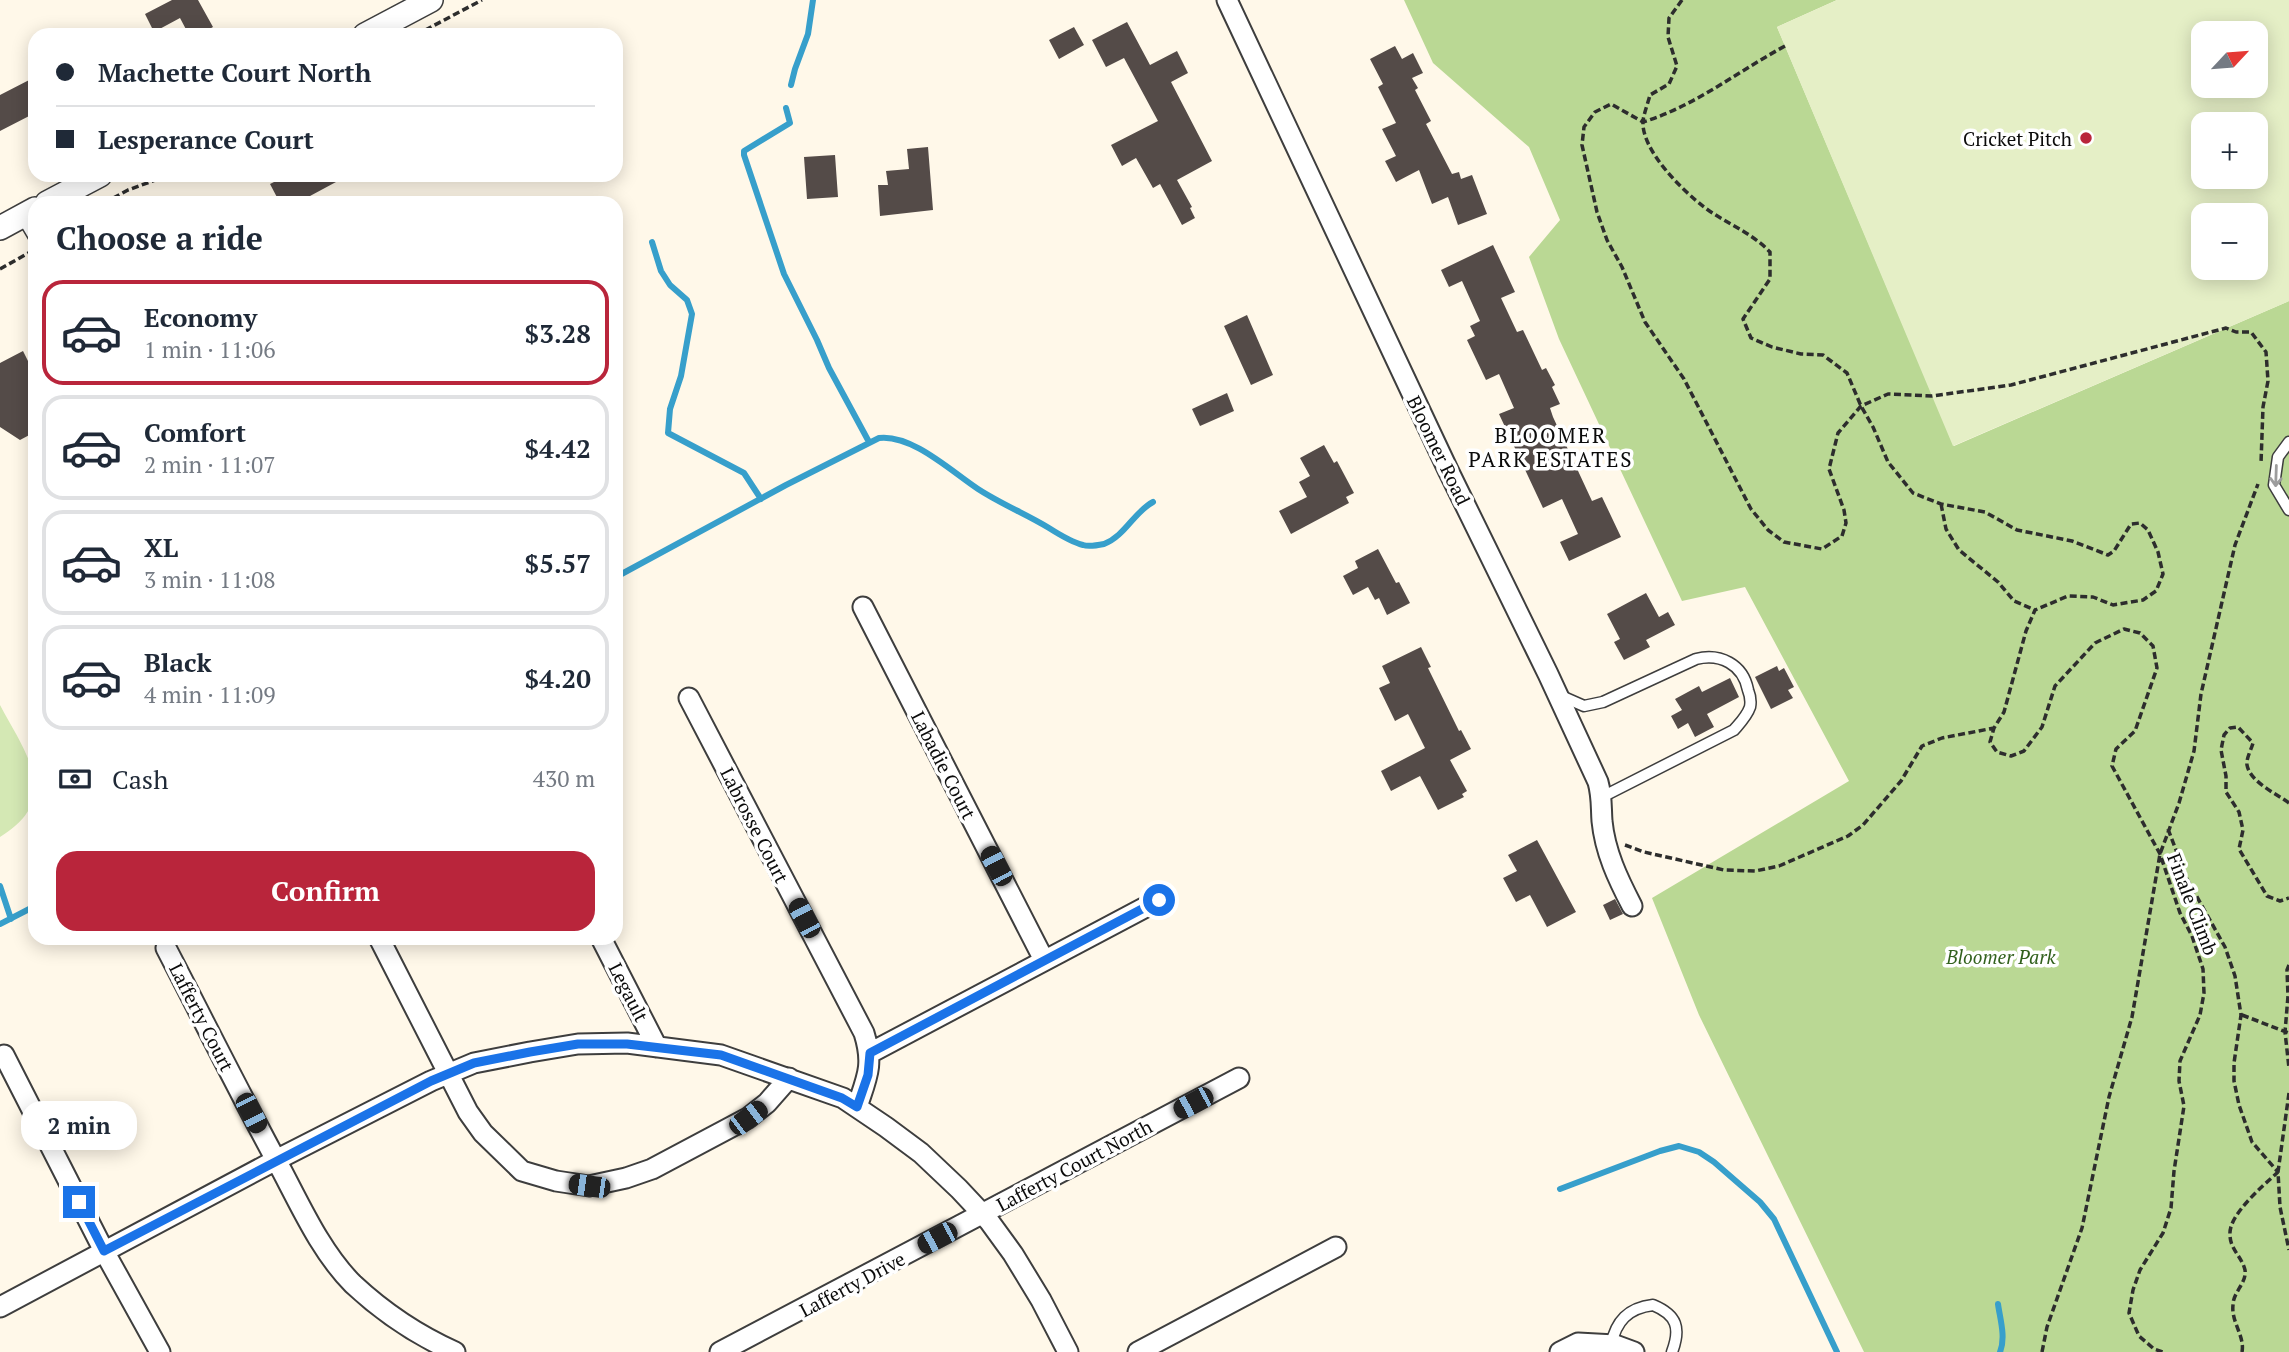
<!DOCTYPE html>
<html lang="en">
<head>
<meta charset="utf-8">
<style>
	body { margin:0; font-family:"PT Serif",serif; background:#f2f2f3; color:#1f2937; height:100vh; display:flex; flex-direction:column; font-size:26px; white-space:nowrap }
	* { box-sizing:border-box; margin:0 }
	p { font-size:23px; color:#747a83 }
	.icon { flex:none; width:38px; height:38px; fill:none; stroke:currentColor; stroke-width:2; stroke-linecap:round; stroke-linejoin:round }
	.map { position:relative; flex:1; overflow:hidden }
	.details { position:absolute; left:28px; top:196px; width:595px; height:749px; display:flex; flex-direction:column; background:#fff; border-radius:21px; box-shadow:0 4px 18px #0003 }
	.details>* { flex:none }
	.guide { position:absolute; left:28px; top:28px; width:595px; height:154px; border-radius:21px; box-shadow:0 4px 18px #0003; display:grid; align-content:center; height:154px; padding:0 28px; background:#fff }
	.needle { width:46px; rotate:64deg }
	.fabs { position:absolute; left:2191px; top:21px; display:grid; gap:14px }
	.fabs a { display:grid; place-items:center; width:77px; height:77px; border-radius:14px; background:#fff; box-shadow:0 4px 18px #0003; font-size:35px }
	.end { position:absolute; width:32px; height:32px; margin:-16px; border:9px solid #1a73e8; background:#fff; box-shadow:0 0 0 4px #fff }
	.from { border-radius:50% }
	.bubble { position:absolute; height:49px; border-radius:21px; background:#fff; box-shadow:0 4px 18px #0003; font-size:23px; font-weight:700; line-height:49px; text-align:center }
	.car { position:absolute; width:21px; height:42px; margin:-21px -10px; border-radius:9px; box-shadow:0 0 5px 2px #0007; background:linear-gradient(#222 24%,#8ab4d8 0 40%,#222 0 76%,#8ab4d8 0 86%,#222 0) }
	.guide b { display:flex; align-items:center; gap:24px; height:66px; font-size:26px }
	.guide b+b { border-top:2px solid #e0e1e3 }
	.guide i { width:18px; height:18px; background:#1f2937 }
	ul { padding:0; list-style:none }
	li { display:flex; align-items:center; gap:21px; height:105px; margin:0 14px 10px; padding:0 14px; border:4px solid #e0e1e3; border-radius:21px }
	li div { flex:1 }
	li b { display:block; font-size:26px }
	li em { font-style:normal; font-weight:700 }
	li.selected { border-color:#b9253b }
	li>.icon { width:63px; height:63px; stroke-width:1.5 }
	h2 { padding:0 28px; font-size:32px; line-height:84px }
	.pay { display:flex; align-items:center; gap:18px; height:77px; padding:0 28px; font-size:26px }
	.pay p { margin-inline-start:auto }
	.button { display:flex; gap:14px; margin-top:auto; padding:14px 28px }
	.button a { flex:1; height:80px; border-radius:21px; background:#b9253b; color:#fff; font-size:28px; font-weight:700; line-height:80px; text-align:center }
	.map>svg:first-child { display:block }
	.green { fill:#d4e8b4 }
	.forest { fill:#bad894 }
	.pitch { fill:#e5efc6; fill-rule:evenodd }
	.lines { fill:none; stroke-linecap:round; stroke-linejoin:round }
	.stream { stroke:#379fcb; stroke-width:6 }
	.building { fill:#544b48 }
	.service-casing { stroke:#3e3e3e; stroke-width:13 }
	.minor-casing { stroke:#3e3e3e; stroke-width:23 }
	.tertiary-casing { stroke:#3e3e3e; stroke-width:26 }
	.path { stroke:#2d2d2d; stroke-width:3.5; stroke-dasharray:7 3.5; stroke-linecap:butt }
	.service { stroke:#fff; stroke-width:10 }
	.minor { stroke:#fff; stroke-width:19 }
	.tertiary { stroke:#fff; stroke-width:23 }
	.oneway { stroke:#9d9d9d }
	.route { stroke:#1a73e8; stroke-width:9 }
	.poi-dot { fill:#b9253b; stroke:#fff; stroke-width:2.5 }
	.labels { text-anchor:middle; dominant-baseline:central; stroke-width:7; stroke-linejoin:round; paint-order:stroke }
	.poi-label { font-size:19px; fill:#0b0b0b; stroke:#fff; text-anchor:end }
	.street-label { font-size:19px; fill:#0b0b0b; stroke:#fff }
	.park-label { font-size:19px; font-style:italic; fill:#32611d; stroke:#fff }
	.neighbourhood-label { font-size:21px; letter-spacing:2px; fill:#0b0b0b; stroke:#fff }
</style>
</head>
<body>
<div class="map">
<svg width="2289" height="1352" viewBox="0 0 2289 1352">
	<rect width="100%" height="100%" fill="#fff8e9"/>
	<path class="green" d="M0,705c26,49 63,94 0,132z"/>
	<path class="forest" d="M1404,0h433l-60,27 177,419 335,-145v1051h-425l-165,-337 -47,-117 197,-117 -104,-194 -63,14 -123,-262 -30,-82 31,-37 -31,-73 -96,-84z"/>
	<path class="pitch" d="M1837,0h452v301l-336,145 -176,-419zM2203,33h53v53h-53zM2203,124h53v53h-53zM2203,215h53v53h-53z"/>
	<g class="lines">
		<path class="stream" d="M791,85l4,-16 13,-35 5,-34
			M786,108l4,15 -46,28v4l40,119 33,66 12,28 40,74
			M652,242l9,29 9,14 17,15 5,14 -11,62 -11,33 -2,24 76,40 17,26
			M616,577l170,-92 93,-47c33,-4 73,34 99,51 23,15 48,25 71,39 11,7 22,14 34,17 6,2 16,0 21,-1 21,-8 30,-32 49,-42
			M0,886l11,33
			M0,924l35,-18
			M1560,1189l100,-38 19,-5 20,6 15,10 46,40 14,17 63,133
			M1998,1304c2,15 8,33 2,48"/>
	</g>
	<path class="building" d="M172,0h26l15,27 -14,8h-10l-9,-17 -26,14 -9,-18z
		M1127,22l23,43 27,-14 11,22 -17,9 41,79 -35,19 15,27 -2,1 5,10 -13,7 -22,-41 -7,4 -17,-30 -14,8 -11,-21 47,-24 -34,-63 -18,9 -14,-27z
		M1074,27l10,18 -25,14 -10,-19z
		M1395,46l7,13 11,-6 10,20 -11,5 6,10 -3,2 16,31 -5,3 26,50 7,-2 2,7 11,-4 15,39 -29,11 -10,-28 -16,7 -13,-34 -23,12 -11,-21 11,-5 -14,-27 14,-6 -18,-36 5,-3 -13,-25z
		M35,77v36l-35,18v-36z
		M928,147l5,63 -53,6 -2,-31h10l-2,-14 23,-2 -2,-20z
		M835,155l3,42 -31,2 -3,-42z
		M288,175h61l-52,28h-17l-10,-19z
		M1493,245l22,47 -14,6 16,34 6,-2 19,40 4,-2 9,17 -3,2 8,17 -10,4 3,9 39,84 10,-4 19,40 -52,24 -9,-19 18,-8 -16,-35 -19,9 -44,-94 15,-6 -15,-34 -13,6 -19,-40 8,-4 -5,-10 10,-5 -18,-40 -13,6 -8,-17z
		M1247,315l26,60 -22,10 -27,-59z
		M23,351l12,24v57l-15,8 -20,-13v-64z
		M1227,393l7,18 -34,15 -8,-17z
		M1324,445l10,18 3,-2 17,32 -8,4 3,6 -58,31 -12,-23 28,-14 -8,-15 11,-6 -10,-18z
		M1378,549l18,34 3,-1 11,21 -23,12 -8,-17 -4,2 -7,-13 -15,8 -10,-19 15,-8 -3,-7z
		M1646,593l13,24 9,-5 7,13 -29,15 4,7 -26,13 -10,-18 6,-3 -13,-25z
		M1421,647l10,20 -3,1 31,63 2,-1 10,19 -21,11 17,31 -5,3 2,3 -26,13 -18,-34 -29,15 -10,-20 44,-23 -17,-34 -13,7 -16,-33 11,-5 -8,-17z
		M1777,666l2,5 5,-3 10,19 -6,3 5,8 -22,11 -16,-32z
		M1730,678l9,19 -32,17 7,13 -19,10 -7,-14 -10,6 -7,-13 11,-6 -7,-11 24,-13 3,6z
		M1537,840l39,72 -29,15 -17,-32 -14,7 -13,-24 14,-7 -9,-16z
		M1615,899l8,15 -13,6 -7,-15z"/>
	<g class="lines">
		<defs>
			<path id="service" d="M22,217l13,22
				M2289,442l-11,15 -4,28 15,25
				M1559,695l25,11 19,-4 93,-43c24,-6 47,5 52,31 2,5 3,12 2,17 -3,9 -10,16 -16,23l-132,67
				M1611,1345c5,-24 17,-37 42,-40 24,10 28,23 19,47"/>
			<path id="minor" d="M1227,0l221,470 100,204 50,108c4,14 3,25 4,39 3,31 16,58 30,85
				M863,607l181,353
				M689,698l175,335c10,32 3,44 -7,74
				M379,938l89,174 15,21 39,38 34,10 33,5 37,-8 26,-9 96,-51 19,-15 22,-25
				M601,938l56,109
				M166,948c39,75 76,150 116,223 20,38 40,82 71,113 30,28 64,51 102,68
				M870,1053l289,-153
				M4,1055l100,196 56,101
				M0,1307l276,-147 155,-79 43,-18 56,-11 48,-8 49,-1 94,12 122,43 43,29 35,26 38,36 30,32 24,33 28,46 27,52
				M720,1352l519,-274
				M1138,1352l198,-105
				M1560,1352l18,-9 37,2 19,7"/>
			<path id="tertiary" d="M365,35l66,-35
				M47,203l53,-28
				M0,228l35,-19"/>
		</defs>
		<use href="#service" class="service-casing"/>
		<use href="#minor" class="minor-casing"/>
		<use href="#tertiary" class="tertiary-casing"/>
		<path class="path" d="M1682,0l-13,18 -1,19 9,29 -8,18 -19,11c-2,8 -6,18 -7,26 -2,29 39,69 61,86 21,16 47,25 66,45v27l-27,40 8,19 21,9 29,7 22,1 24,18 14,33 12,21 15,35 25,31 28,11 44,8 32,18 55,11 36,14 6,-4 17,-27 9,-1 8,7 10,22 5,22 -7,17 -13,9 -30,5 -20,-8 -25,-1 -33,14 -9,21 -22,81 -10,16 -4,14 7,10 14,4 13,-5 18,-24 13,-41 40,-43 29,-14 16,4 13,13 4,22 -22,63 -19,18 -4,17 48,88 20,59 12,23 11,33 1,24 -4,22 -20,46 -1,20 5,25 -10,65 -3,37 -8,25 -23,37 -7,20 -4,23 10,23 15,13 9,3
			M416,35l66,-35
			M1785,46c-48,26 -90,60 -142,76l-32,-18 -16,8 -11,15 -2,18 15,67 10,28 15,27 23,55 39,57 67,130 17,21 16,12 38,7 20,-13 4,-13 -2,-13 -15,-41 9,-36 23,-27 27,-12 44,2 79,-11 215,-57 10,4h15l15,20 2,29 -5,26 -2,56
			M104,203l24,-13 41,-15
			M0,269l32,-18
			M1941,504l5,25 13,21 39,32 16,19 21,9
			M2289,803c-12,-9 -39,-21 -42,-38 -1,-6 4,-15 6,-22l-15,-16 -8,1 -6,7 -3,15 5,26v16l13,20 4,18 -4,19 28,47 13,5 9,-3
			M2168,829l19,50 38,68 10,29 6,39 -7,48v18l5,24 13,37 26,30
			M1625,845l19,7 80,18 31,1 24,-5 69,-30 15,-11 38,-44 21,-35 20,-8 52,-10
			M2289,965l-2,5 1,26 -3,36 4,36
			M2242,1015l47,18
			M2289,1093l-11,79 2,35 9,43
			M2042,1352l5,-25 35,-99 27,-131 23,-80 28,-163 19,-51 15,-52 7,-57 34,-149 23,-61
			M2242,1352c3,-16 -11,-30 -9,-47 0,-13 14,-22 12,-35 -3,-13 -15,-21 -15,-35 -2,-20 33,-49 48,-63"/>
		<use href="#service" class="service"/>
		<use href="#minor" class="minor"/>
		<use href="#tertiary" class="tertiary"/>
	</g>
	<defs><path id="oneway-shaft" d="M-6 0H5M1.5-3L5.5 0L1.5 3" fill="none" stroke-width="1.6" stroke-linecap="round" stroke-linejoin="round" transform="scale(1.75)"/></defs>
	<use class="oneway" href="#oneway-shaft" transform="translate(2276 476) rotate(92)"/>
	<g class="lines">
		<path class="route" d="M79,1202l25,49 327,-170 43,-18 56,-11 48,-8h49l94,11 121,43 15,9 11,-32 2,-22 289,-153"/>
	</g>
	<circle class="poi-dot" cx="2086" cy="138" r="7"/>
	<g class="labels">
		<g class="poi-label">
			<text x="2072" y="138">Cricket Pitch</text>
		</g>
		<g class="street-label">
			<text transform="translate(1439 450) rotate(64)">Bloomer Road</text>
			<text transform="translate(944 765) rotate(63)">Labadie Court</text>
			<text transform="translate(755 825) rotate(63)">Labrosse Court</text>
			<text transform="translate(2193 904) rotate(69)">Finale Climb</text>
			<text transform="translate(629 992) rotate(63)">Legault</text>
			<text transform="translate(202 1017) rotate(63)">Lafferty Court</text>
			<text transform="translate(1074 1165) rotate(-28)">Lafferty Court North</text>
			<text transform="translate(852 1284) rotate(-28)">Lafferty Drive</text>
		</g>
		<g class="park-label">
			<text x="2001" y="956">Bloomer Park</text>
		</g>
		<g class="neighbourhood-label">
			<text x="1551" y="435">BLOOMER<tspan x="1551" dy="24">PARK ESTATES</tspan></text>
		</g>
	</g>
</svg>
<div class="fabs">
<a><svg class="needle" viewBox="-14 -14 28 28"><path d="M0-13l5 13h-10z" fill="#e53935"/><path d="M0 13l5-13h-10z" fill="#747a83"/></svg></a>
<a>+</a>
<a>−</a>
</div>
<i class="end from" style="left:1159px;top:900px"></i>
<i class="end" style="left:79px;top:1202px"></i>
<div class="bubble" style="left:21px;top:1101px;width:116px">2 min</div>
<i class="car" style="left:996px;top:866px;rotate:332deg"></i>
<i class="car" style="left:804px;top:918px;rotate:332deg"></i>
<i class="car" style="left:1193px;top:1103px;rotate:242deg"></i>
<i class="car" style="left:251px;top:1113px;rotate:153deg"></i>
<i class="car" style="left:748px;top:1118px;rotate:53deg"></i>
<i class="car" style="left:589px;top:1186px;rotate:278deg"></i>
<i class="car" style="left:937px;top:1238px;rotate:242deg"></i>
<div class="guide">
<b><i class="from"></i>Machette Court North</b>
<b><i></i>Lesperance Court</b>
</div>
<section class="details">
<h2>Choose a ride</h2>
<ul>
<li class="selected"><svg class="icon" aria-label="car" viewBox="0 0 24 24"><path d="M5 17H2v-5l4-1 3-4h7l3 4 3 1v5h-3M9 17h6M6 11h13"/><circle cx="7" cy="17" r="2"/><circle cx="17" cy="17" r="2"/></svg><div><b>Economy</b><p>1 min · 11:06</p></div><em>$3.28</em></li>
<li><svg class="icon" aria-label="car" viewBox="0 0 24 24"><path d="M5 17H2v-5l4-1 3-4h7l3 4 3 1v5h-3M9 17h6M6 11h13"/><circle cx="7" cy="17" r="2"/><circle cx="17" cy="17" r="2"/></svg><div><b>Comfort</b><p>2 min · 11:07</p></div><em>$4.42</em></li>
<li><svg class="icon" aria-label="car" viewBox="0 0 24 24"><path d="M5 17H2v-5l4-1 3-4h7l3 4 3 1v5h-3M9 17h6M6 11h13"/><circle cx="7" cy="17" r="2"/><circle cx="17" cy="17" r="2"/></svg><div><b>XL</b><p>3 min · 11:08</p></div><em>$5.57</em></li>
<li><svg class="icon" aria-label="car" viewBox="0 0 24 24"><path d="M5 17H2v-5l4-1 3-4h7l3 4 3 1v5h-3M9 17h6M6 11h13"/><circle cx="7" cy="17" r="2"/><circle cx="17" cy="17" r="2"/></svg><div><b>Black</b><p>4 min · 11:09</p></div><em>$4.20</em></li>
</ul>
<div class="pay"><svg class="icon" aria-label="cash" viewBox="0 0 24 24"><path d="M3 7h18v10H3z"/><circle cx="12" cy="12" r="2"/></svg>Cash<p>430 m</p></div>
<div class="button"><a>Confirm</a></div>
</section>
</div>
</body>
</html>
